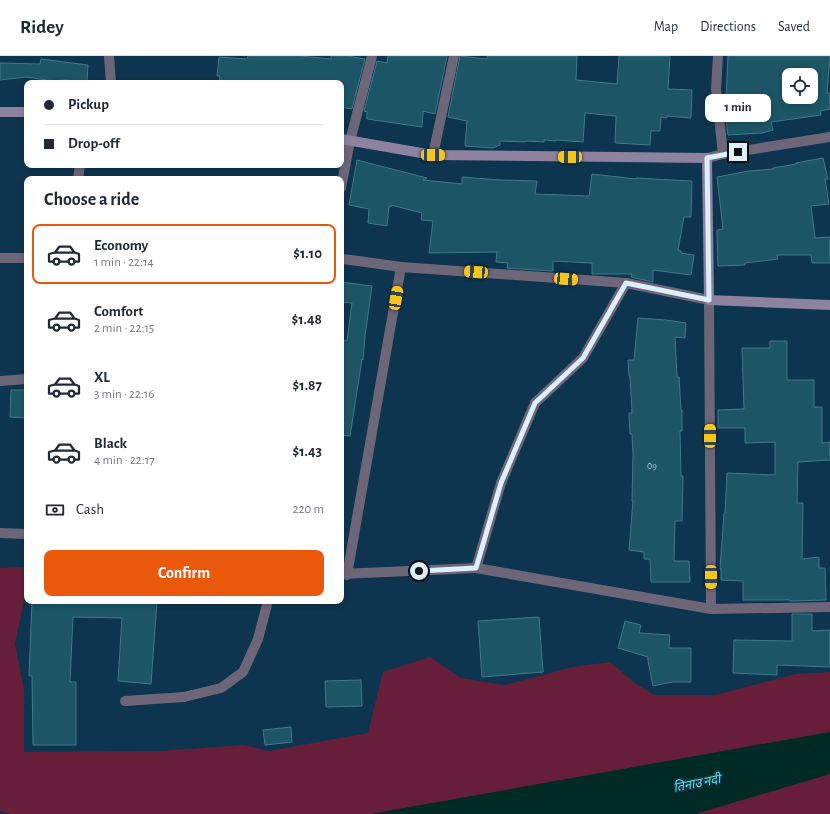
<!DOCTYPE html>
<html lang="en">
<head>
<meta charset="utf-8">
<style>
	body { margin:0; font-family:"Alegreya Sans","Noto Sans Devanagari",sans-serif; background:#f2f2f3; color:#1f2937; height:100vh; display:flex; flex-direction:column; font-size:15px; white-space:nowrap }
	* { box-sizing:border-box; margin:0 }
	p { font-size:13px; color:#747a83 }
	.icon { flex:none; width:22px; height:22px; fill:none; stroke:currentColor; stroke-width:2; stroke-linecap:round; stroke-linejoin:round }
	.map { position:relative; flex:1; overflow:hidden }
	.details { position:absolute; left:24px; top:120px; width:320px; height:428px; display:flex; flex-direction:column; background:#fff; border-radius:8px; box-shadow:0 2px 6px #0003 }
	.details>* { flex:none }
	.hud { position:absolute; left:24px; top:24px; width:320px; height:88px; border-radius:8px; box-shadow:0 2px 6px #0003; display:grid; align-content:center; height:88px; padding:0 20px; background:#fff }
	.buttons { position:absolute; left:782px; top:12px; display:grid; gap:8px }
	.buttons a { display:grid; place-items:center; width:36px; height:36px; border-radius:8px; background:#fff; box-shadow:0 2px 6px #0003; font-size:20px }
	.end { position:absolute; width:18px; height:18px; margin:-9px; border:5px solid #ddeefc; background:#111; box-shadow:0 0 0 2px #111 }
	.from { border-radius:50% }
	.bubble { position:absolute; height:28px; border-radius:8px; background:#fff; box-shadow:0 2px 6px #0003; font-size:13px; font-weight:600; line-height:28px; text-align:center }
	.car { position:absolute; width:12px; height:24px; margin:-12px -6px; border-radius:5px; box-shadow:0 0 3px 1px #0007; background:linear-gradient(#f5c518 24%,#345 0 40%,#f5c518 0 76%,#345 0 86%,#f5c518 0) }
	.hud b { display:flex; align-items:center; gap:14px; height:38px; font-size:15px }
	.hud b+b { border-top:1px solid #e0e1e3 }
	.hud i { width:10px; height:10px; background:#1f2937 }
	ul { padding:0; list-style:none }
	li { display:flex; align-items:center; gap:12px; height:60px; margin:0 8px 6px; padding:0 12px; border:2px solid transparent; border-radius:8px }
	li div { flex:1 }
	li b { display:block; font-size:15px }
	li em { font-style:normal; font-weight:600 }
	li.selected { border-color:#ea580c }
	li>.icon { width:36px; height:36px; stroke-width:1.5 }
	h2 { padding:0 20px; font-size:18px; line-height:48px }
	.pay { display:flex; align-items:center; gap:10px; height:44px; padding:0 20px; font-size:15px }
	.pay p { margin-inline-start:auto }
	.primary-button { display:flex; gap:8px; margin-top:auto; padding:8px 20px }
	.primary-button a { flex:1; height:46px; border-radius:8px; background:#ea580c; color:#fff; font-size:16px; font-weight:600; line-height:46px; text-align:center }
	header { display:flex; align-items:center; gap:24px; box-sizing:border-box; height:56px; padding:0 20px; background:#fff; border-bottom:1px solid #e0e1e3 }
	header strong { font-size:19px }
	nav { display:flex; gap:22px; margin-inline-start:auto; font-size:14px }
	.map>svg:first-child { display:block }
	.green { fill:#671f39 }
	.water { fill:#002a24 }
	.building { fill:#1c5566; stroke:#42788a; fill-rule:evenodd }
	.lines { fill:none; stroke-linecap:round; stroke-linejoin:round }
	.lane { stroke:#6c6678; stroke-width:10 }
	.street { stroke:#6c6678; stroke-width:10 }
	.secondary { stroke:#8d839f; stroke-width:10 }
	.route { stroke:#ddeefc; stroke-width:5 }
	.labels { text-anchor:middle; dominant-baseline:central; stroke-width:3; stroke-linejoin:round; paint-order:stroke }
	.number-label { font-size:10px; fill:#adc8d6 }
	.water-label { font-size:13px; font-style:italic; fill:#5be0cb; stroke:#0d354f }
</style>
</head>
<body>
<header>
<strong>Ridey</strong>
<nav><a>Map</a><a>Directions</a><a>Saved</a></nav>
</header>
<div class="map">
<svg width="830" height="758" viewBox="0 0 830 758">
	<rect width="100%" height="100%" fill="#0d354f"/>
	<path class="green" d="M27,511v19l-12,58 9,46v62l137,-1 83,-6 25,6 99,-18 15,-61 47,-15 31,21 44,7 68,-18 37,-5 22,19 22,14h61l81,-21 34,-2v60l-459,82h-361l-10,-3v-243z
		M830,718v40h-135z"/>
	<path class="water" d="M830,676v42l-135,40h-324z"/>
	<path class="building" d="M248,0h52l31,3v-3h16l18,3 -13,50 -11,-2v-24h-122l1,-7h-3l2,-19 28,2z
		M388,0h59l-12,58 -12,-3 -1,16 -55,-8v-7l-3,-1 13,-50 10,2z
		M460,0l27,3v-3h90l-1,24 41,4 2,-28h51l-2,33 24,1 -1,28 -24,-2v2l-6,-1 -1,14h-9l-1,14 -35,-2 1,-27 -31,-3 -2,29 -27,-2v1l-12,-1v2l-19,-1v1l-25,-1v4l-7,3 -28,-2 2,-25 -19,-4z
		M728,0h102l-3,37h3v16l-10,2 1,4 -50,7 2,8 -11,3 -34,2 -4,-35h2zM789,19h22v22h-22z
		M41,3l47,6 -1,17 -22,-2 -11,1 -28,-4 -26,3v-17l40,1z
		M823,102l5,21h-3l4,25 -18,2 4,32 15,-1v26h-18l-1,-8h-34l1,4 -33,4v2l-27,1 -1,-36 6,-1 -6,-52 32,-6 24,-2v-1l23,-4v-1z
		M357,104l70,18 -4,2 39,4v-7l38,3 37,1 -2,13 54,2 3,-22 44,5v-1l56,3 -1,36h-7l-6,33 3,1v2l13,2 -3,20 -38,-5v12l-22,-5 1,-3h-40v-11l-39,-2v10l-46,-3 1,-5 -12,-1 1,-10 -68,1 4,-32 -12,-1 1,-7 -31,-8v2l-2,-1 -2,20 -19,-3 1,-14 -20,-4z
		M341,226l31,4 -7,50 -2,24 -1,-1 -12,77 -9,-1v-95l6,1 5,-38 -11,-1z
		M638,262l28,2 20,3 -1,15 -10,-1 2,40h2l2,33h1v21h-2l1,45h2l-1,45h-7l-1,40h15l1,21h-39l-1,-23h-6v-7l-15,-2 4,-49h-1l1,-47 -1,-20h-2l-1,-21h3l-2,-37h-1l-1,-16h6z
		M770,285h17v39h27v27h8v36l8,-1v18l-32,2 -1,41h6l-1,56 17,-2v11h6l1,32 -36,1v-1h-47v-19l-22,-1v-11h-1l4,-56h1l2,-40 48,2v-33l-30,1v-15h-27v-18l26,-1 -2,-61h28z
		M11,334h16v28l-17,-1z
		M32,545h125l-6,83 -33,-3 4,-63 -49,-1 -3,65h6v63h-43l-1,-69h-3z
		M792,558h20v17l18,-1v37l-53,-2v10l-44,-2 1,-33 58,1z
		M539,561l4,55 -61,5 -4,-56z
		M625,565l16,4 -2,8 31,2 -1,13h22v34h-18l-20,4 -5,-25v-4l-30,-9z
		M361,624l1,26 -36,1 -1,-26z
		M291,671l1,15 -27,3 -2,-15z"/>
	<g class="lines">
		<path class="lane" d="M109,0l2,27
			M476,512l25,-85 34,-80 48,-45 43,-75
			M347,519l54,-308
			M125,645l59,-4 37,-9 22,-16 15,-33 10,-38"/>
		<path class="street" d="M718,0l-2,33 7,65
			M433,99l21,-99
			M707,102l16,-4 107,-17
			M78,123l2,-14
			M341,132l9,-47 22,-85
			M0,202h27
			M341,203l10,1 50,7 225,16 83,17 2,309
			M0,325l27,-2
			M0,477l27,1
			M341,518l135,-6 235,41 119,-2"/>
		<path class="secondary" d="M0,56h27
			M341,83l92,16 274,3 2,142 121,5"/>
	</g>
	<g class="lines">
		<path class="route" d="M419,515l57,-3 25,-85 34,-80 48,-45 43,-75 83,17 -2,-142 31,-6"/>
	</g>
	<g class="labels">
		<g class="number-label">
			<text x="652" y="410">09</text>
		</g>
		<g class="water-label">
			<text transform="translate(697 728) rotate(-11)">तिनाउ नदी</text>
		</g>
	</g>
</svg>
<div class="buttons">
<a><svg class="icon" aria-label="locate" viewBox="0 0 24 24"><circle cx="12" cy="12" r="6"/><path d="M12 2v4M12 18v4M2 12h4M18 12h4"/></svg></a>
</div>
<i class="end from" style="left:419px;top:515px"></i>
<i class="end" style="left:738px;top:96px"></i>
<div class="bubble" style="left:705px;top:38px;width:66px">1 min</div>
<i class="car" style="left:433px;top:99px;rotate:91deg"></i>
<i class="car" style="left:570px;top:101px;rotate:270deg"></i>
<i class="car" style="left:476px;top:216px;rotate:274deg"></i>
<i class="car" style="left:566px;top:223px;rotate:94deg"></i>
<i class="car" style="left:396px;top:242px;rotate:10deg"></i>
<i class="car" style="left:710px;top:380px;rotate:0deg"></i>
<i class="car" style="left:711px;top:521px;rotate:180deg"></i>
<div class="hud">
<b><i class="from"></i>Pickup</b>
<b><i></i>Drop-off</b>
</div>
<section class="details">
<h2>Choose a ride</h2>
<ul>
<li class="selected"><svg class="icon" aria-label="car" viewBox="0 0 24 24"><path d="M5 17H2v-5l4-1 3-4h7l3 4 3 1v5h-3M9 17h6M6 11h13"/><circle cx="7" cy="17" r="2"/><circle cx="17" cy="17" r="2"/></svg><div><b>Economy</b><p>1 min · 22:14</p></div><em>$1.10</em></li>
<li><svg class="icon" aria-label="car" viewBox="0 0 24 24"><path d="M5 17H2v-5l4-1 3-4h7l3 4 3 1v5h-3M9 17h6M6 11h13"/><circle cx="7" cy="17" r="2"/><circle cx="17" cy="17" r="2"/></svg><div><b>Comfort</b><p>2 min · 22:15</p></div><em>$1.48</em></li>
<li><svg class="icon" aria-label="car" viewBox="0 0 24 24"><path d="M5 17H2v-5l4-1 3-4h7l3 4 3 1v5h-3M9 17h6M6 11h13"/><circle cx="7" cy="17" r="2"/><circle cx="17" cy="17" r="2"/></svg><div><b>XL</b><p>3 min · 22:16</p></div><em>$1.87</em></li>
<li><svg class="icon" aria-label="car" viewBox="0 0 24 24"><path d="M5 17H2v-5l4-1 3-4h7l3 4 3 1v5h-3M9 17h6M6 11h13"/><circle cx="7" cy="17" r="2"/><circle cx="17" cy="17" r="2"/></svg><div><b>Black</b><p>4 min · 22:17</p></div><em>$1.43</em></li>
</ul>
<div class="pay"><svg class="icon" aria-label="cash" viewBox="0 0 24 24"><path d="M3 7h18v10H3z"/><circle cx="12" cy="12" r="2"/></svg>Cash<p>220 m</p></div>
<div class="primary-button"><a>Confirm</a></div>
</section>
</div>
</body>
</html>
